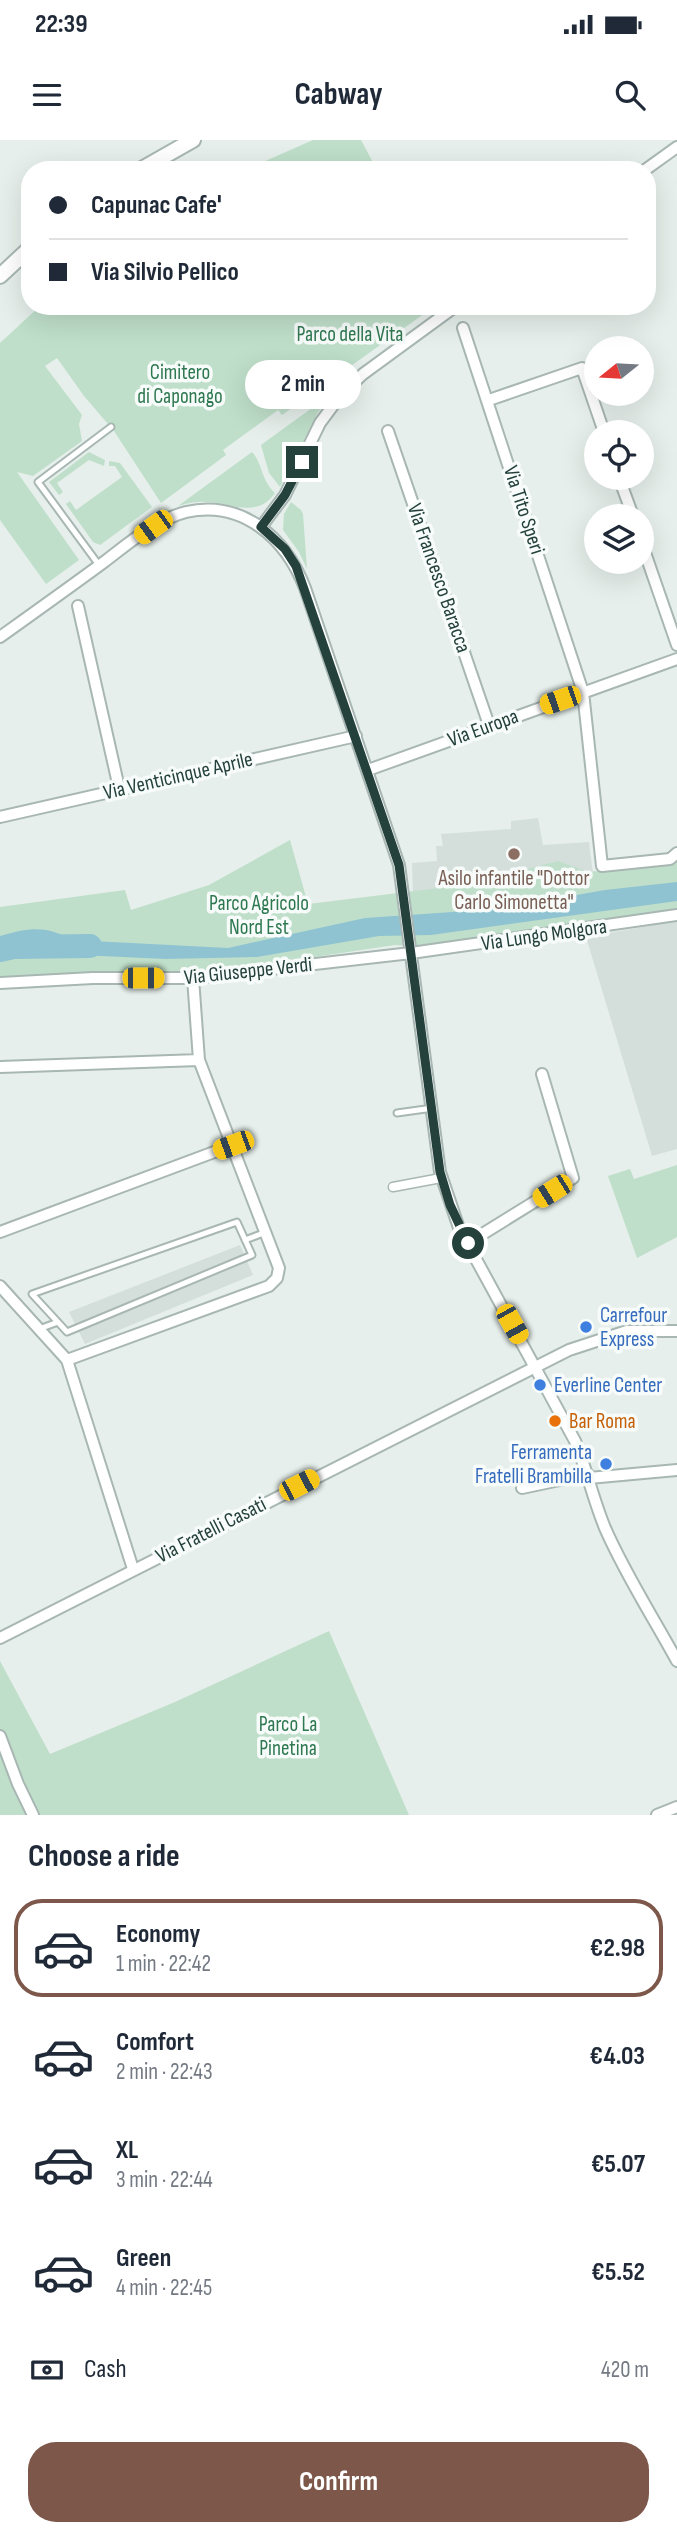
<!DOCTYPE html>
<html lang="en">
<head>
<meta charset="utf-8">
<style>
	body { margin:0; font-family:"Sofia Sans Condensed",sans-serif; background:#f2f2f3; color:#1f2937; height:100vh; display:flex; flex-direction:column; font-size:26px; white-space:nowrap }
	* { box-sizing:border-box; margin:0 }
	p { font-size:23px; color:#747a83 }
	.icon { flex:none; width:38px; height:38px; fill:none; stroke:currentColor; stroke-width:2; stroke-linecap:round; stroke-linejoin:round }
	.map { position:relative; height:1675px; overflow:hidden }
	.details { display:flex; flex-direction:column; background:#fff; flex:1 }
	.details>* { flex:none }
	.top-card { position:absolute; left:21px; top:21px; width:635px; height:154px; border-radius:28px; box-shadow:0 7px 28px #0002; display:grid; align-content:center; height:154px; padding:0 28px; background:#fff }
	.needle { width:46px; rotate:252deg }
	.fabs { position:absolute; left:584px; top:196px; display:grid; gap:14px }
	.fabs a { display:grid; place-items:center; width:70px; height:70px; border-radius:50%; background:#fff; box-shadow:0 7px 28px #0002; font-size:35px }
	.end { position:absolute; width:32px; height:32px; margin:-16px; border:9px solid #24413c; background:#fff; box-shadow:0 0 0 4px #fff }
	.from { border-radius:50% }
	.bubble { position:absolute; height:49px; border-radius:24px; background:#fff; box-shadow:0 7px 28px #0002; font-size:23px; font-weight:700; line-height:49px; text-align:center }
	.car { position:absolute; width:21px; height:42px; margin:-21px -10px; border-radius:9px; box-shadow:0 0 5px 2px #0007; background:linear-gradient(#f5c518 24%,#345 0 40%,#f5c518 0 76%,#345 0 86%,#f5c518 0) }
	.top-card b { display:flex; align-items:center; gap:24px; height:66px; font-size:26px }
	.top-card b+b { border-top:2px solid #e0e1e3 }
	.top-card i { width:18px; height:18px; background:#1f2937 }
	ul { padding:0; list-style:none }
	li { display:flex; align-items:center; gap:21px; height:98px; margin:0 14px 10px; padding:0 14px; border:4px solid transparent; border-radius:28px }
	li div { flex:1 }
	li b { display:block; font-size:26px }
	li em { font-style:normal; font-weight:700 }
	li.active { border-color:#7d574a }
	li>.icon { width:63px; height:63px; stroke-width:1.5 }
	h2 { padding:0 28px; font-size:32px; line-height:84px }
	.pay { display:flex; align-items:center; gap:18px; height:77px; padding:0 28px; font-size:26px }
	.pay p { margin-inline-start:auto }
	.button { display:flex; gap:14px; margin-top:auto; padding:14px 28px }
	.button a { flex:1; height:80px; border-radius:28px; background:#7d574a; color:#fff; font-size:28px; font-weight:700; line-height:80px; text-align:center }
	.status { display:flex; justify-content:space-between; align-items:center; height:49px; padding:0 35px; background:#fff; direction:ltr }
	.status svg { height:19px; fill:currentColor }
	header { display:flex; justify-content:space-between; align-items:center; height:91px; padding:0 28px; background:#fff; font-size:32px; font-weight:700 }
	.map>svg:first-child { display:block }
	.built { fill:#d4dfdb }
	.green { fill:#bfdfca }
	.water { fill:#8fc3d2 }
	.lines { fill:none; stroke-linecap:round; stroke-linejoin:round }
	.river { stroke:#8fc3d2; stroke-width:24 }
	.service-casing { stroke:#a8b7b3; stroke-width:9 }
	.pedestrian-casing { stroke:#a8b7b3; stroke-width:11 }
	.minor-casing { stroke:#a8b7b3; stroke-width:14 }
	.tertiary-casing { stroke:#a8b7b3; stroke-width:18 }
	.service { stroke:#fff; stroke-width:5 }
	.pedestrian { stroke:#fff; stroke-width:8 }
	.minor { stroke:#fff; stroke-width:10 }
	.tertiary { stroke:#fff; stroke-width:14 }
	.route { stroke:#24413c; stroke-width:9 }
	.education-dot { fill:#8d6e63; stroke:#f7fbf9; stroke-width:2.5 }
	.shop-dot { fill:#3f7fe0; stroke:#f7fbf9; stroke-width:2.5 }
	.food-dot { fill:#e8710a; stroke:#f7fbf9; stroke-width:2.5 }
	.labels { text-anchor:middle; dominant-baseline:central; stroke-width:7; stroke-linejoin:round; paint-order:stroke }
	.park-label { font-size:21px; fill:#2e7851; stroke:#f7fbf9 }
	.street-label { font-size:21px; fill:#24413c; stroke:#f7fbf9 }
	.education-label { font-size:21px; fill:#785e54; stroke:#f7fbf9 }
	.shop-label { font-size:21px; fill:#366cbe; stroke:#f7fbf9; text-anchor:start }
	.food-label { font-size:21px; fill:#c56008; stroke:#f7fbf9; text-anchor:start }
</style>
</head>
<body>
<div class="status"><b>22:39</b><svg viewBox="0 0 49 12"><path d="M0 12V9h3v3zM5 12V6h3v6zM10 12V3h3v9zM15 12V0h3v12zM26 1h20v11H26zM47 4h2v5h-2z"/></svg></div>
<header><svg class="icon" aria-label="menu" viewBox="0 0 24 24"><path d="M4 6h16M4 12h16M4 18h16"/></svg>Cabway<svg class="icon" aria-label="search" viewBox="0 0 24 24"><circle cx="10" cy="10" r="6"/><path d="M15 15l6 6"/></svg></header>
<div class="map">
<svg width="677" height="1675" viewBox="0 0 677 1675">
	<rect width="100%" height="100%" fill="#e6efeb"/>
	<path class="built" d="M538,678l5,27 46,-3 4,32 -180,23 -1,-34 25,-2 -1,-15h7l-2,-12 70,-5v-8z
		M677,781v228l-25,7 -66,-219z
		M240,1105l13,30 -168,69 -16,-32z"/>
	<path class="green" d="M313,0h48l16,30h-132z
		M40,166h395l-153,109 -4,-5 -55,40 3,5 -65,48 -47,-72 -30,-35 -27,-38 -12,8 37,49 -3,9 3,17 -49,35 -16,-4 62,88 -33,24 -46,-64v-177z
		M338,249l-20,23 -38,75 -11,-14 -8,-28z
		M89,312l16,8 -1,6 -15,-6 -32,23 6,9 -4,3 -10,-13z
		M252,312c10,10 9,28 23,41 -18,26 -44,10 -68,9 -10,-1 -19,1 -29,4z
		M109,321l11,2 32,44 -52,38 -7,-3 -27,-38 4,-3 6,9 46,-33 -7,-11h-6z
		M291,362l10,8 2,4 4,55 -8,-17 -16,-22 1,-16z
		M290,700l18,64 164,-20 86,-23 30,11 89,-10v47l-249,38 -33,-2 -188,28 -207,5v-71l125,-17 6,20 78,-25z
		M677,1025v72l-40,21 -29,-82 22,-7 4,10z
		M329,1491l80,184h-409v-154l50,93 125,-52z"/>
	<path class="water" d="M677,742v19l-246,34 -52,1 -122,21 -91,2 -86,-4 -22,-9 -29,3 -29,-4v-9c30,-8 44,-11 73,4l155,8 137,-30 131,-9 109,-19z"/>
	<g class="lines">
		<path class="river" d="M0,810l14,-3 76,-1"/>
		<defs>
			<path id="service" d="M99,425l-61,-83 73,-55
				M397,973l36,-5
				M237,1082l15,33 -185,77 -35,-38z
				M245,1100l21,-8
				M39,1189l19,-7"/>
			<path id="pedestrian" d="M393,1047l48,-9"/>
			<path id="minor" d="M645,30l32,-23
				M463,188l120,364 19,174 68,-7 7,-6
				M489,260l93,-32 22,64
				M388,291l101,294
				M619,338l14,38
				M261,387l24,-32 35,-72 20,-27 23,-22 93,-68
				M642,404l35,101
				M78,466l41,182
				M0,497c35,-25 70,-50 104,-75 25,-19 51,-42 82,-50 57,-13 100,27 119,76l94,277 41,307 19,56 116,213c12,29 18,58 30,87 20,46 48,89 72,133
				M368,630l309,-111
				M0,677l356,-81
				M0,843l93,-5h100l218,-25 266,-38
				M0,927l199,-7
				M0,1092l233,-87
				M468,1103l105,-65 -31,-104
				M0,1146l67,74 66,209
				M67,1220l202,-74 8,-8 2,-10 -80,-208 -6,-82
				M589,1338l88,-8
				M522,1348l66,-14
				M0,1498l569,-288 58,-19h50
				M0,1596l18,48 15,31
				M657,1675l20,-8"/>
			<path id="tertiary" d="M140,30l53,-30
				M0,136l30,-28"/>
		</defs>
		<use href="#service" class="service-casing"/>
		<use href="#pedestrian" class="pedestrian-casing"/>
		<use href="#minor" class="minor-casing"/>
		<use href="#tertiary" class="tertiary-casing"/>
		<use href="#service" class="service"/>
		<use href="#pedestrian" class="pedestrian"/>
		<use href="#minor" class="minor"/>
		<use href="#tertiary" class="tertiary"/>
	</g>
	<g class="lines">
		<path class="route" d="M302,322l-17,33 -24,32 24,22 11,17 103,299 41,307 10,33 18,38"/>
	</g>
	<circle class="education-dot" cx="514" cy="714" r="7"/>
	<g class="shop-dot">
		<circle cx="586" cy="1187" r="7"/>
		<circle cx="540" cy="1245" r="7"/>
		<circle cx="606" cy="1324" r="7"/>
	</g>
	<circle class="food-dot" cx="555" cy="1281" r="7"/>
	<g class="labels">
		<g class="park-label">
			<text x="350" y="194">Parco della Vita</text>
			<text x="180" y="232">Cimitero<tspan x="180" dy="24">di Caponago</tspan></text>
			<text x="259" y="763">Parco Agricolo<tspan x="259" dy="24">Nord Est</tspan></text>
			<text x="288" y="1584">Parco La<tspan x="288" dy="24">Pinetina</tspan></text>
		</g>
		<g class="street-label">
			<text transform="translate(524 370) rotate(72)">Via Tito Speri</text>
			<text transform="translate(439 438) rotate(71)">Via Francesco Baracca</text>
			<text transform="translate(483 588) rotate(-20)">Via Europa</text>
			<text transform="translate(178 636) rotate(-13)">Via Venticinque Aprile</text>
			<text transform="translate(544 795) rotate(-8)">Via Lungo Molgora</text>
			<text transform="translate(248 831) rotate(-6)">Via Giuseppe Verdi</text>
			<text transform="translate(211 1390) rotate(-27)">Via Fratelli Casati</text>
		</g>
		<g class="education-label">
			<text x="514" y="738">Asilo infantile "Dottor<tspan x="514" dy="24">Carlo Simonetta"</tspan></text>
		</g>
		<g class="shop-label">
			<text x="600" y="1175">Carrefour<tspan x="600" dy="24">Express</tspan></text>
			<text x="554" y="1245">Everline Center</text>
			<text x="592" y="1312" text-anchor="end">Ferramenta<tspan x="592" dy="24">Fratelli Brambilla</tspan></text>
		</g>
		<g class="food-label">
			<text x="569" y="1281">Bar Roma</text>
		</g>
	</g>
</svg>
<div class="fabs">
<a><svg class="needle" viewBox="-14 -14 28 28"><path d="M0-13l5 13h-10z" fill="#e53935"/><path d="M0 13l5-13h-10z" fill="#747a83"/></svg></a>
<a><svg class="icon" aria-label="locate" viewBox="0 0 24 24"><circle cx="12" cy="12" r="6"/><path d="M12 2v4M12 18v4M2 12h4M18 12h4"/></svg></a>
<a><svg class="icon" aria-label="layers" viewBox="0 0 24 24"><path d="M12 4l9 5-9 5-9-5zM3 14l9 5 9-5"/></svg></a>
</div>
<i class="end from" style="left:468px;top:1103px"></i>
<i class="end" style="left:302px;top:322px"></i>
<div class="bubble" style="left:245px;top:220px;width:116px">2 min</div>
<i class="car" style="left:153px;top:387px;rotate:234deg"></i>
<i class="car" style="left:560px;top:560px;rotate:251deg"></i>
<i class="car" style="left:143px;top:838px;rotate:90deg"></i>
<i class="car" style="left:233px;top:1005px;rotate:250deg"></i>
<i class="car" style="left:552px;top:1051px;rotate:238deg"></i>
<i class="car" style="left:512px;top:1184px;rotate:151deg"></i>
<i class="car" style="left:299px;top:1345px;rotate:63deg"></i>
<div class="top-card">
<b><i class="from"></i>Capunac Cafe'</b>
<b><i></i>Via Silvio Pellico</b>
</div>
</div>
<section class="details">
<h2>Choose a ride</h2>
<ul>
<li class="active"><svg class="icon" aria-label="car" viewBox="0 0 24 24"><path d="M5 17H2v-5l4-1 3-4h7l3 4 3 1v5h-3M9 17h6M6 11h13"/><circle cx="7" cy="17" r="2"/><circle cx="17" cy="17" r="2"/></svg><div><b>Economy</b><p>1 min · 22:42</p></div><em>€2.98</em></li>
<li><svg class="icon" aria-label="car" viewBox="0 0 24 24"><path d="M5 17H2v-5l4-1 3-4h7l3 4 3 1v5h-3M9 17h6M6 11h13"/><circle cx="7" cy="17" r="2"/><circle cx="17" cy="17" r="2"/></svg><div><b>Comfort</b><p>2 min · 22:43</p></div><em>€4.03</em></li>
<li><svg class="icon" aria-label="car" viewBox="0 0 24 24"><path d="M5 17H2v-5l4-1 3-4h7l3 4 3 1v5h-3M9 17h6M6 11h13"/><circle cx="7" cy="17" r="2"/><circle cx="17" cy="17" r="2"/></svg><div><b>XL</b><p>3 min · 22:44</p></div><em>€5.07</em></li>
<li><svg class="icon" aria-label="car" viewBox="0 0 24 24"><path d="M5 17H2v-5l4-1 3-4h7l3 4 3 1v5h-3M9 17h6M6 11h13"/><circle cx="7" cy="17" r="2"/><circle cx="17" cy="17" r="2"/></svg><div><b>Green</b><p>4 min · 22:45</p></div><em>€5.52</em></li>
</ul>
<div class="pay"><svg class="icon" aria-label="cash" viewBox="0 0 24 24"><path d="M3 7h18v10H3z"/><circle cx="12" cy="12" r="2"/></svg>Cash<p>420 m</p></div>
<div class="button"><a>Confirm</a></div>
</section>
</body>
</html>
